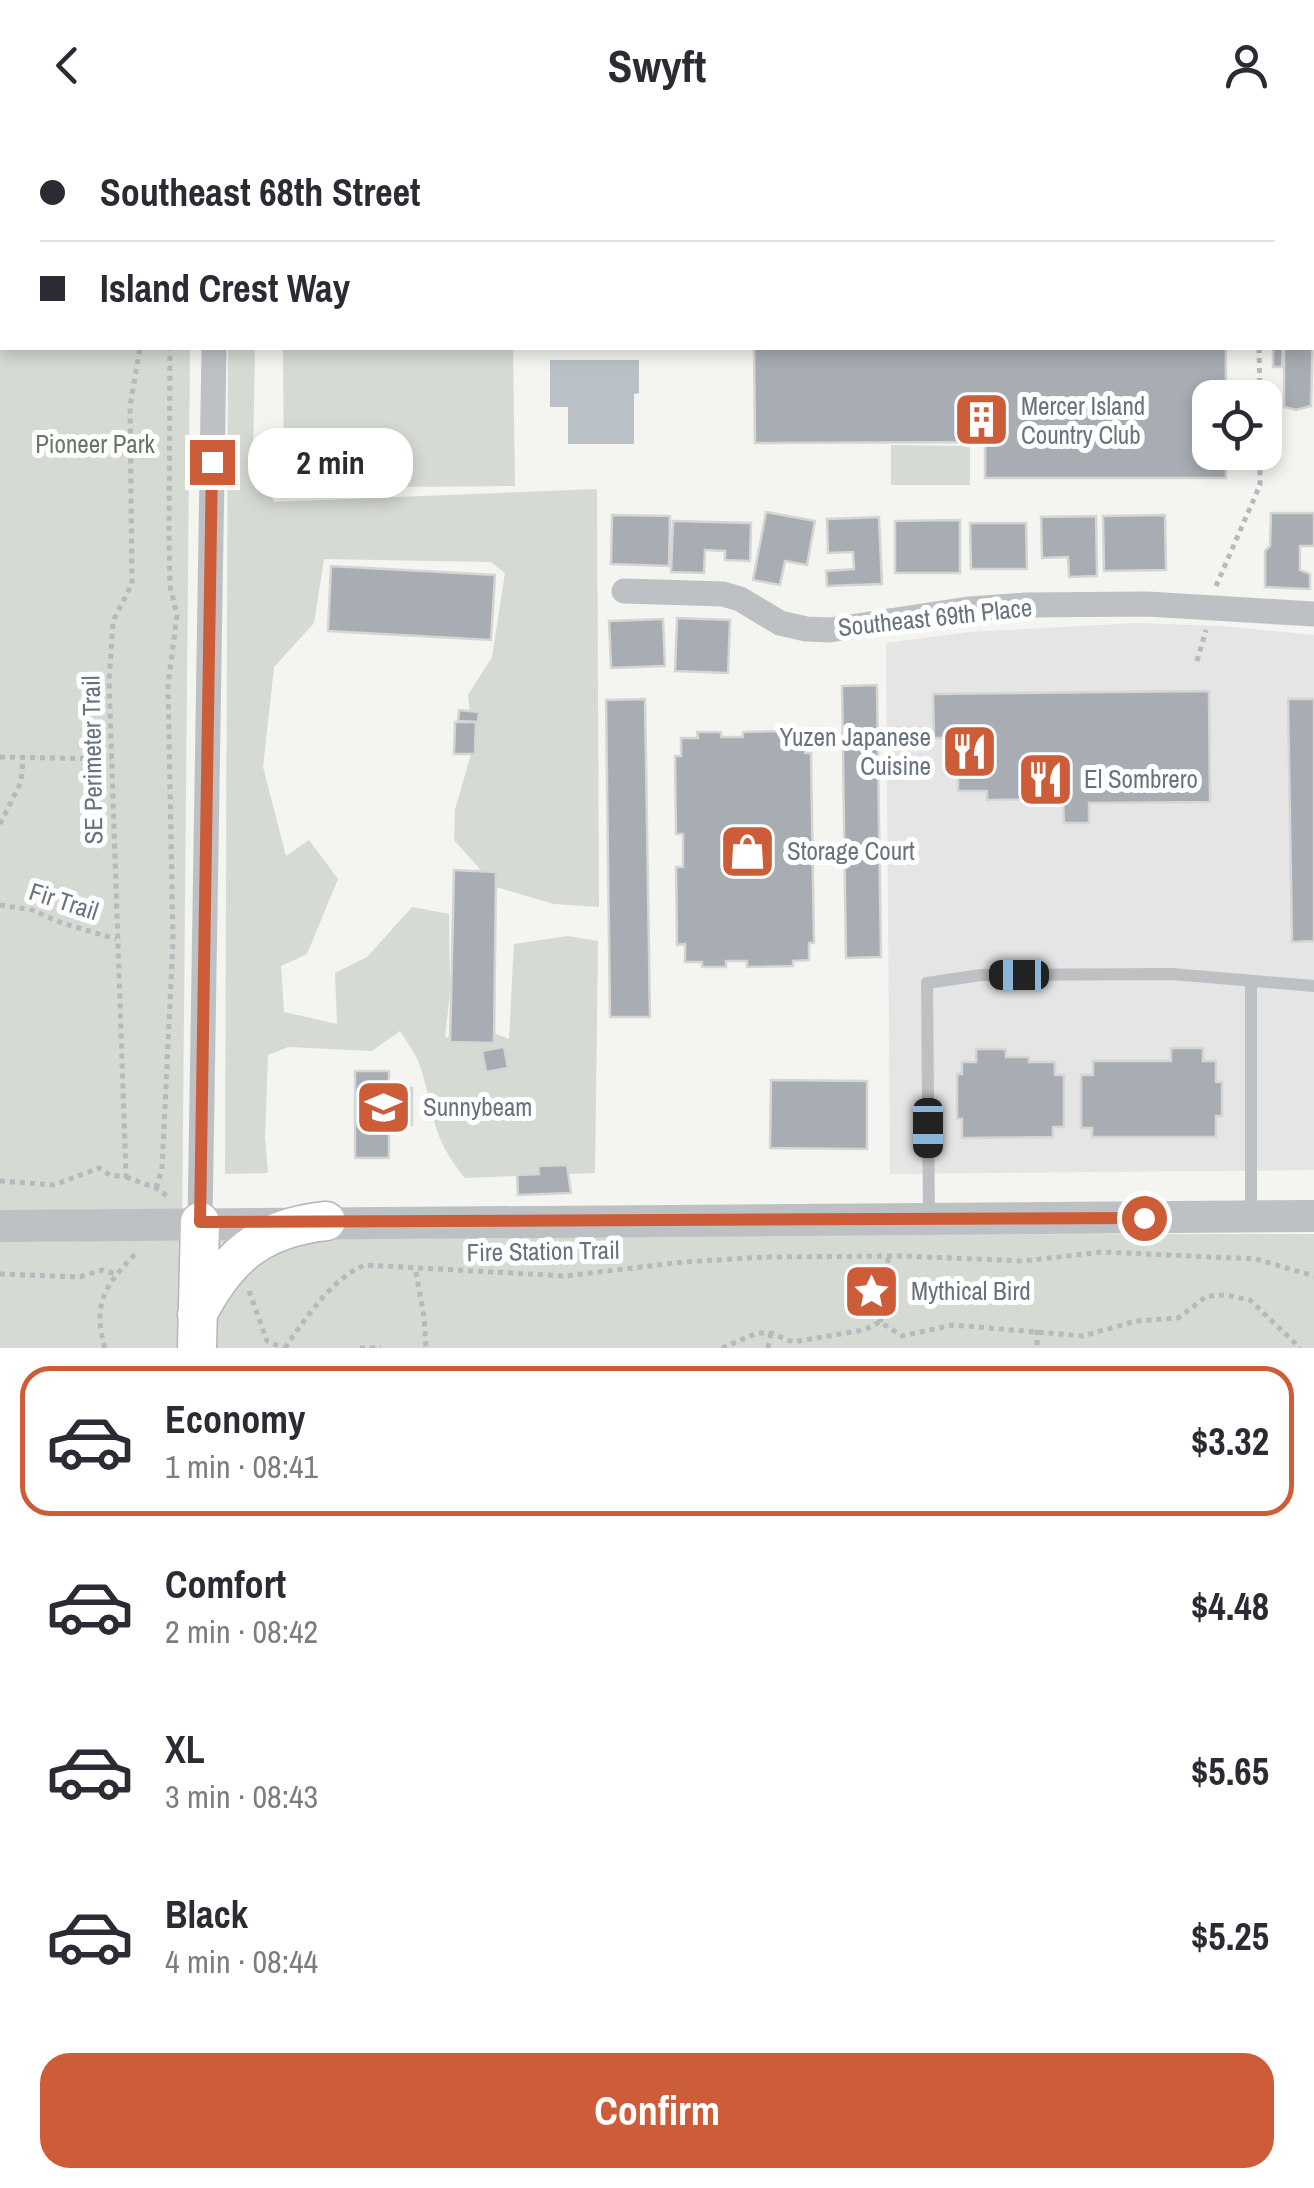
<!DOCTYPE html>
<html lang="en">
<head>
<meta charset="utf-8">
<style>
	body { margin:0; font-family:"Archivo Narrow",sans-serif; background:#f7f7f7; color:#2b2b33; height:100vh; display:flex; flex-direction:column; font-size:38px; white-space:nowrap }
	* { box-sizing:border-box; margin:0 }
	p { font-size:32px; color:#7c7c81 }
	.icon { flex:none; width:55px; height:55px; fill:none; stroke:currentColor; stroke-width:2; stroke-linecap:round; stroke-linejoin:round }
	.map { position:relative; height:1218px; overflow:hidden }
	.side { display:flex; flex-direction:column; background:#fff; flex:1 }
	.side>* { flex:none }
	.guide { position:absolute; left:0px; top:0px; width:1315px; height:220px; box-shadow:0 5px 15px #0003; display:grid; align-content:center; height:220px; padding:0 40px; background:#fff }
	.controls { position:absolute; left:1192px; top:250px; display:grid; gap:20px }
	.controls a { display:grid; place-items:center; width:90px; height:90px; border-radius:20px; background:#fff; box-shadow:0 5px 15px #0003; font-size:50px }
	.end { position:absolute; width:45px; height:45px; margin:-22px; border:12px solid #cc5d38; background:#fff; box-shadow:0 0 0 5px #fff }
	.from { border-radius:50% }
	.bubble { position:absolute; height:70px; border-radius:30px; background:#fff; box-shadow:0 5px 15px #0003; font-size:32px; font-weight:800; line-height:70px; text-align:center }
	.car { position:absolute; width:30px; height:60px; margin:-30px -15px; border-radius:12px; box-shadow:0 0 8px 2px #0007; background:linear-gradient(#222 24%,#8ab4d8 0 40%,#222 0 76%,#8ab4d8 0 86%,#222 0) }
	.guide b { display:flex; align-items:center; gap:35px; height:95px; font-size:38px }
	.guide b+b { border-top:2px solid #e1e1e2 }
	.guide i { width:25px; height:25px; background:#2b2b33 }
	ul { padding:18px 0 0; list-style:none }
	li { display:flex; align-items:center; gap:30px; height:150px; margin:0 20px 15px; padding:0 20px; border:5px solid transparent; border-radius:30px }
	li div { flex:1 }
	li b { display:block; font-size:38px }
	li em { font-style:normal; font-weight:800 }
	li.active { border-color:#cc5d38 }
	li>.icon { width:90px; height:90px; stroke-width:1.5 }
	.primary-button { display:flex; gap:20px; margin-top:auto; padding:20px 40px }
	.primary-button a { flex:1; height:115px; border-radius:30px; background:#cc5d38; color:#fff; font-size:40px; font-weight:800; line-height:115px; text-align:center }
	header { display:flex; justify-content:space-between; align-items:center; height:130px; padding:0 40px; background:#fff; font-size:45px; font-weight:800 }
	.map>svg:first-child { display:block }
	.built { fill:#e4e5e4 }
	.green { fill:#d5dad2 }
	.water { fill:#b9c1c6 }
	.building { fill:#a7adb2; stroke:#d5d5d3; stroke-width:2.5 }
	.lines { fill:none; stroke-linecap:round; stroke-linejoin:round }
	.secondary-casing { stroke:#b2b6ba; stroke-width:41 }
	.path { stroke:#b7babc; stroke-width:5; stroke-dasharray:5 5; stroke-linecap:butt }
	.service { stroke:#bec1c4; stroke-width:12 }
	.minor { stroke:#bec1c4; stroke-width:25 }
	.tertiary { stroke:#bec1c4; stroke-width:32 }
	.secondary { stroke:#fff; stroke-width:38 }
	.route { stroke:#cc5d38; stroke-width:12 }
	.labels { text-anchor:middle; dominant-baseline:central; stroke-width:10; stroke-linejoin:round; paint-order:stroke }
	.poi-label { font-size:25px; fill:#67737e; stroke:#fff; text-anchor:start }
	.park-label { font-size:25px; fill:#687664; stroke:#fff }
	.street-label { font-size:25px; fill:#67737e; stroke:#fff }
</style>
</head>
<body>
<header><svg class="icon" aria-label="back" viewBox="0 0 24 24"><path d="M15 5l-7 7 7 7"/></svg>Swyft<svg class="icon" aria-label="person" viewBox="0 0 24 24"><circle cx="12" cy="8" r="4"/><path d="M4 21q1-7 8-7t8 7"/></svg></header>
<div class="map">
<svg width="1314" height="1218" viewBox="0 0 1314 1218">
	<rect width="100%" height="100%" fill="#f4f4f0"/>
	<path class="built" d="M1137,493l84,3 93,9v535l-424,4 -4,-531 83,-11z"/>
	<path class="green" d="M0,0h192l-190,2v216h188l-8,887 1132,-1v114h-1314z
		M228,218h27l-2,107 21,47 323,-13 2,418 -45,-3 -58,-17 -42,-47 1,-30 18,-63 -5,-52 24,-38 13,-84 -14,-11 -167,-3 -10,64 -40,44 -11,100 23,89 23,-16 29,39 -31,75 -26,12 3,46 53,12 -2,-51 32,-16 45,-50 37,7 1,78 -5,46 41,-8 23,9 5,-95 54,-8 30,5 -3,232 -130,5c-36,-44 -29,-63 -45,-112 -4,-12 -13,-24 -20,-35l-28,20 -84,-4 -20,8 -3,83 3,35 -43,1z
		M283,218h230l2,138 -231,2z
		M891,315l79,1v39h-79z"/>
	<path class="water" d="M550,230h89v33l-5,1v50h-66v-37h-18z"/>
	<path class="building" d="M1071,0h69l-70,2z
		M1172,0h54l11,2h-66z
		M1313,201l-2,75 -15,4 -12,-3v-59h28z
		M754,218h472v50h-16v54h16v26h-241v-36l-230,1z
		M1273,218h10l-1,19h-9z
		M766,382l49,9 -8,44 -22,-4 -5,24 -27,-5z
		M1271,383h43v33h-14v24l10,4v15l-45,-2v-36l5,-5z
		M612,385l58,1 -1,50 -58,-2z
		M1165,385l1,55 -62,1 -1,-55z
		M1096,386l1,60 -28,1 -1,-20 -26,1 -1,-41z
		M879,387l3,67 -55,2 -1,-15 28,-2 -1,-17 -25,1 -1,-34z
		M960,390v53h-65v-52z
		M673,391l78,2 -1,38 -25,-1v-9l-20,-1 -1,23 -33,-1z
		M970,393h56l1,46h-56z
		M331,436l164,9 -4,65 -163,-9z
		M677,488l53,2 -2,53 -53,-2z
		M663,489l2,47 -54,2 -2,-47z
		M877,555l4,272 -35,1 -4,-272z
		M1209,561l1,111 -121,1v20h-25l-1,-24 -76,1v-9h-29v-53h-24l-1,-44z
		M645,569l5,318h-40l-4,-317z
		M1288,569h26v242l-22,1z
		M459,580l20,2 -1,10 -20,-1z
		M455,592h21l-1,32h-21z
		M788,601v5h17v17h6l3,190h-5v17l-16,1v5l-46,1v-6h-21v6h-24v-5h-17v-18l-8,1 -1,-78h7v-33h-7l-1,-78h6v-18h17l-1,-6h24v5h22v-5z
		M454,740l42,2 -2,171 -44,-1z
		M504,917l4,21 -22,4 -4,-21z
		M1171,918h32v13h13v21h6v34h-6v21h-124v-9h-11v-53h12v-14h78z
		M976,919h30v8h23v5h26v13h9v52h-11v10l-91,1v-19h-5v-45h5v-12h14z
		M355,941h34v17h23v37l-23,1v32h-34z
		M771,950l96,1v68l-97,-1z
		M567,1035l4,28 -53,2 -1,-20 22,-1 -1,-8z"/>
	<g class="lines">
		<defs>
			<path id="secondary" d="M197,1185c30,-58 63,-87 129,-94
				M197,1218l3,-126"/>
		</defs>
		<use href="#secondary" class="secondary-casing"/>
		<path class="path" d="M139,2v-2
			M176,2v-2
			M1259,218l1,50
			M1216,456l44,-101v-33
			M1197,531l9,-31
			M0,627l111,2
			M0,694l21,-42 2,-23
			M0,775l32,5 30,13 54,16
			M126,1047l30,11 12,9
			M0,1051l54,4 45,-17 11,7 16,2 -17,-495 4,-61 19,-37 -2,-178 10,-58
			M156,1058l6,-19 11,-228 -5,-256 9,-70 -7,-29 -1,-49 1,-189
			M416,1142l8,45 2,31
			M0,1144l80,3 22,-7 15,4
			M249,1161l18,50 16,7
			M880,1192l6,-19 2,-46
			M1037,1200v18
			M105,1218c-13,-45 0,-62 30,-94
			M285,1218c20,-29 47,-70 80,-83l200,11 118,-14 82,-5 138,-1 120,5 79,-9 154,7 58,17
			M360,1218h21
			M722,1218l35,-15h14l22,9 71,-12 16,-8 22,14 51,-11 130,11 53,-15 42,-3 29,-22 19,-1 24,5 50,48
			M768,1218l3,-15"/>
		<path class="service" d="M1251,853v233
			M929,1087l-2,-234 54,-8 191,-1 142,12"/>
		<path class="minor" d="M538,0l2,2
			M875,0l4,2
			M216,2v-2
			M452,2l6,-2
			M1312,130h2
			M624,461l99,3 17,5 40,24 26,6 24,1 138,-21 58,-4 121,-1 167,10
			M200,1092l14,-874"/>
		<path class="tertiary" d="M0,1096l1314,-10"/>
		<use href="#secondary" class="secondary"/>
	</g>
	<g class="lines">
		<path class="route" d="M212,332l-12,760 944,-4"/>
	</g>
	<defs>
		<symbol id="building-square" viewBox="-11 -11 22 22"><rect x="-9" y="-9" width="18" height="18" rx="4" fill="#cc5d38" stroke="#fff"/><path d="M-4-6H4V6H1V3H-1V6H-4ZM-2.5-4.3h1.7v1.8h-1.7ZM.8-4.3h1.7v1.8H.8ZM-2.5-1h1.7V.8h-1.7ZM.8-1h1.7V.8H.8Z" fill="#fff"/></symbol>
		<symbol id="restaurant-square" viewBox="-11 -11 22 22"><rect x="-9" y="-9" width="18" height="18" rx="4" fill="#cc5d38" stroke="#fff"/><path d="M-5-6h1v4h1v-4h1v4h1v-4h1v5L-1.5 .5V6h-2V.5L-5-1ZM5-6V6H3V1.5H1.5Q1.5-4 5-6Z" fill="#fff"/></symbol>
		<symbol id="shop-square" viewBox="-11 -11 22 22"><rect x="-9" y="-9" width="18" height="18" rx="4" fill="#cc5d38" stroke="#fff"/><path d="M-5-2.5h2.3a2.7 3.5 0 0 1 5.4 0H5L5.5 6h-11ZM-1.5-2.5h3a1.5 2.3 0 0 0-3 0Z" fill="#fff"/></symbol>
		<symbol id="school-square" viewBox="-11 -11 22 22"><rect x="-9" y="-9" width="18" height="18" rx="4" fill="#cc5d38" stroke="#fff"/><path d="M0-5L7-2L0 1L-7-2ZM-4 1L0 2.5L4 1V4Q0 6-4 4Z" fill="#fff"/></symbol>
		<symbol id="sight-square" viewBox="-11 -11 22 22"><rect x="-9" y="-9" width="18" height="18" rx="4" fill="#cc5d38" stroke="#fff"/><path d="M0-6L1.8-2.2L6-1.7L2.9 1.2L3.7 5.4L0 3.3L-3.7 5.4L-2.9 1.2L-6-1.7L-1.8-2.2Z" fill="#fff"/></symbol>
	</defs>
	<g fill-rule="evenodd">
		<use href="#building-square" x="950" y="258" width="63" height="63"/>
		<use href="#restaurant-square" x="938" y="590" width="63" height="63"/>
		<use href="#restaurant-square" x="1014" y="618" width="63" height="63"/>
		<use href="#shop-square" x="716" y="690" width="63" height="63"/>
		<use href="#school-square" x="352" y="946" width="63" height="63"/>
		<use href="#sight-square" x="840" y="1130" width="63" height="63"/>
	</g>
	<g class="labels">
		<g class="poi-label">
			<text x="1021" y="276">Mercer Island<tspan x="1021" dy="29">Country Club</tspan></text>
			<text x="931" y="607" text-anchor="end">Yuzen Japanese<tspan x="931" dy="29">Cuisine</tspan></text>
			<text x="1084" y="649">El Sombrero</text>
			<text x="787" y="721">Storage Court</text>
			<text x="423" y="977">Sunnybeam</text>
			<text x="911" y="1161">Mythical Bird</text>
		</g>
		<g class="park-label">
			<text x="95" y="314">Pioneer Park</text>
		</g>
		<g class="street-label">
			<text transform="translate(935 487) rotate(-6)">Southeast 69th Place</text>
			<text transform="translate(92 630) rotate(-91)">SE Perimeter Trail</text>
			<text transform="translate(64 771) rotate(18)">Fir Trail</text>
			<text transform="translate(543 1121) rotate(-1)">Fire Station Trail</text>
		</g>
	</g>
</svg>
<div class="controls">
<a><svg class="icon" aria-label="locate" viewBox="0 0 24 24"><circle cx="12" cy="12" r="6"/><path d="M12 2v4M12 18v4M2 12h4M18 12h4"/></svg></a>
</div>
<i class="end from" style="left:1144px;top:1088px"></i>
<i class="end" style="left:212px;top:332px"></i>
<div class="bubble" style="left:248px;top:298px;width:165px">2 min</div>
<i class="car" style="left:1019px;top:845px;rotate:270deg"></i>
<i class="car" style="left:928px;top:998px;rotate:180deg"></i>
<div class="guide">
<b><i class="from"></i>Southeast 68th Street</b>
<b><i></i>Island Crest Way</b>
</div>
</div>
<section class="side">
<ul>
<li class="active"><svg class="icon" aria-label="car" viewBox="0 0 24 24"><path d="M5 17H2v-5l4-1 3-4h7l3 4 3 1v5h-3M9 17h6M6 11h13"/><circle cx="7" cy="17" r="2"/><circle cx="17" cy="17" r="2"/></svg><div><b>Economy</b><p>1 min · 08:41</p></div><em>$3.32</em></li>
<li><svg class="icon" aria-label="car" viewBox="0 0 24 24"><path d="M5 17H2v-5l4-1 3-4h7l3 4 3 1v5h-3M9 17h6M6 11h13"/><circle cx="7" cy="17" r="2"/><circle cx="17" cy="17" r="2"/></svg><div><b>Comfort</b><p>2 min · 08:42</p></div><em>$4.48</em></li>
<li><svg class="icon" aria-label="car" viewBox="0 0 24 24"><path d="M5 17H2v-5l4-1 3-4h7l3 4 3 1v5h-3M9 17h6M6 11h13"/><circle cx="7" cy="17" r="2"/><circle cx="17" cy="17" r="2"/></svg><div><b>XL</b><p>3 min · 08:43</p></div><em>$5.65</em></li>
<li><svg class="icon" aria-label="car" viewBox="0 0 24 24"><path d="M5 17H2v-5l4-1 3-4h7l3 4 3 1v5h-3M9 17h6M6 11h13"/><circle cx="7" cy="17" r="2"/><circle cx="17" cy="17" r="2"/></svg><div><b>Black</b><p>4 min · 08:44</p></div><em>$5.25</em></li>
</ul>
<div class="primary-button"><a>Confirm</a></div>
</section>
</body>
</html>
